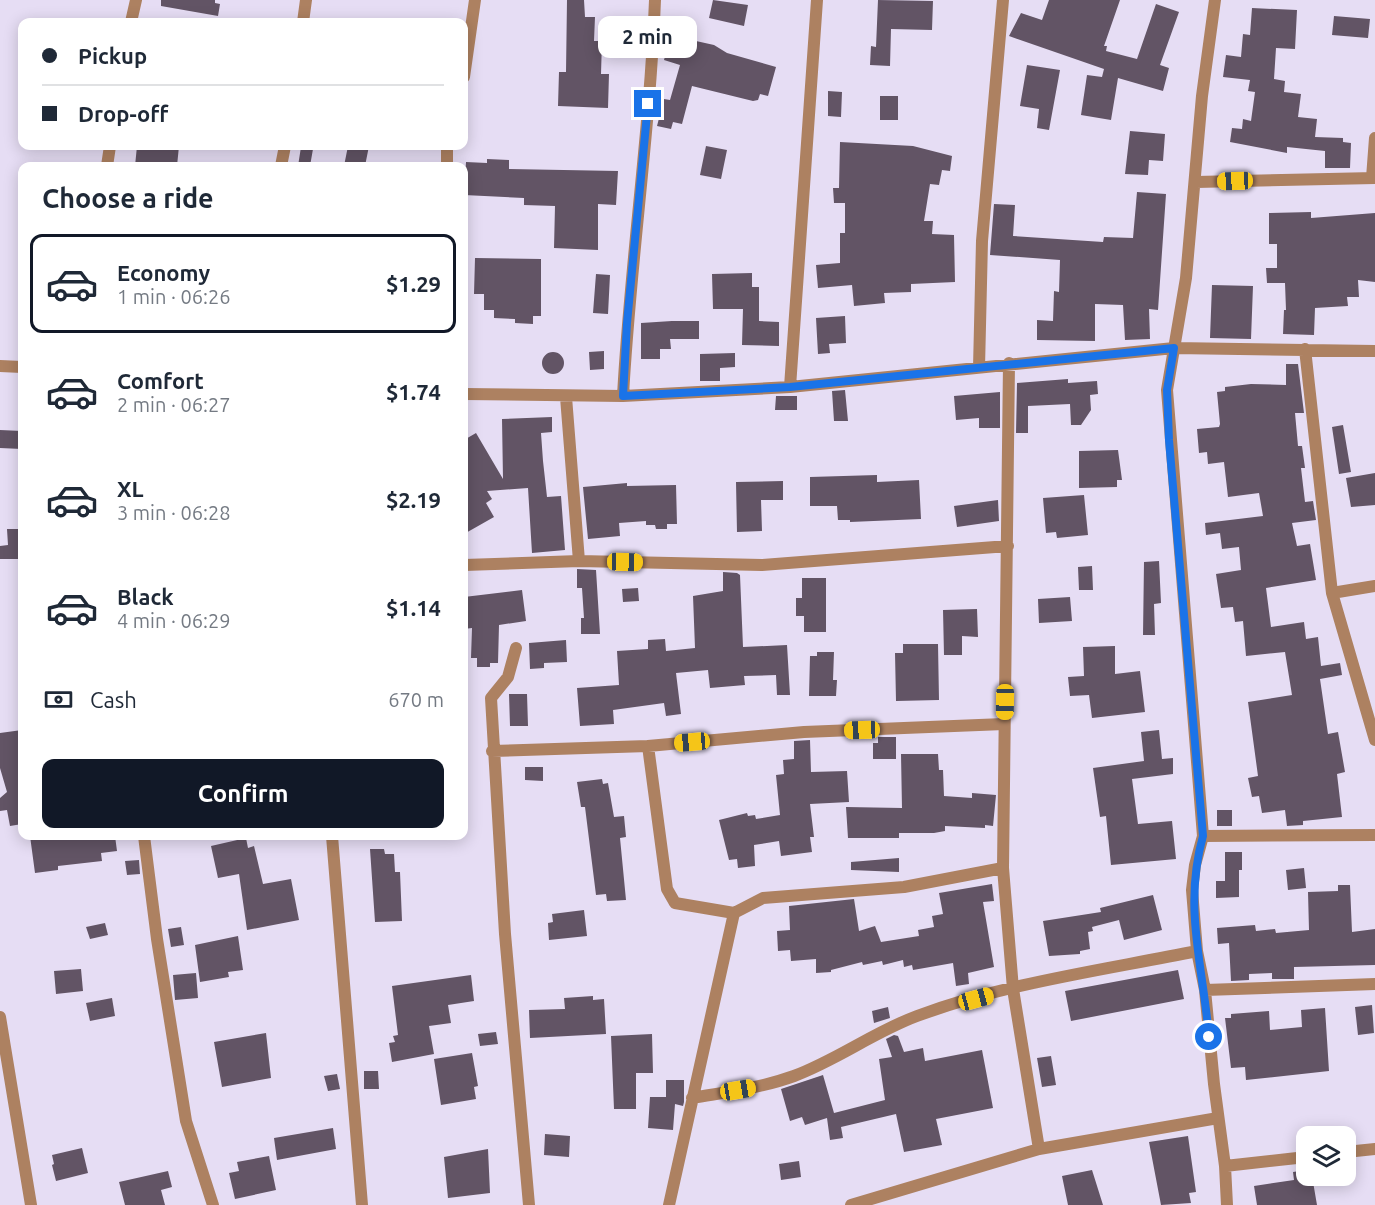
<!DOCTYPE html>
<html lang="en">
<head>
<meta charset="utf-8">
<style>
	body { margin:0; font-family:Ubuntu,sans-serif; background:#f6f6f7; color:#1f2937; height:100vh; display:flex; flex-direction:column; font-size:22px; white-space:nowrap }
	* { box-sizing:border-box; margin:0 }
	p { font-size:20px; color:#747a83 }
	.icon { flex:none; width:33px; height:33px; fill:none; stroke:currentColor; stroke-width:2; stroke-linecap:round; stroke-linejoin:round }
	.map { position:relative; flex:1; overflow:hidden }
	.side { position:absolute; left:18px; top:162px; width:450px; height:678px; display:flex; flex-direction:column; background:#fff; border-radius:12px; box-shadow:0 3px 15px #0003 }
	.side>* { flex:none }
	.hud { position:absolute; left:18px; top:18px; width:450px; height:132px; border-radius:12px; box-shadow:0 3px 15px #0003; display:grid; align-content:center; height:132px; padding:0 24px; background:#fff }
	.controls { position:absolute; left:1296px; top:1126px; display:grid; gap:12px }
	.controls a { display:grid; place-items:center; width:60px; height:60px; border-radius:12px; background:#fff; box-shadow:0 3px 15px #0003; font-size:30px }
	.end { position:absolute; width:27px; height:27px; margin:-14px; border:8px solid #1a73e8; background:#fff; box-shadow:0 0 0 3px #fff }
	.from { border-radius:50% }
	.bubble { position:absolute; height:42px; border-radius:12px; background:#fff; box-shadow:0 3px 15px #0003; font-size:20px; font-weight:700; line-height:42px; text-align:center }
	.car { position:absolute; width:18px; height:36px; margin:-18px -9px; border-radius:8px; box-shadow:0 0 4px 2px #0007; background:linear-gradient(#f5c518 24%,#345 0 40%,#f5c518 0 76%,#345 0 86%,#f5c518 0) }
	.hud b { display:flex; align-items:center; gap:21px; height:57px; font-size:22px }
	.hud b+b { border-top:2px solid #e0e1e3 }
	.hud i { width:15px; height:15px; background:#1f2937 }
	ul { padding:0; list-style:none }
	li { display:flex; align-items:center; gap:18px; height:99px; margin:0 12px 9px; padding:0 12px; border:3px solid transparent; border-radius:12px }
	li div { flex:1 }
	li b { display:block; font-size:22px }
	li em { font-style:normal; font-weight:700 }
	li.on { border-color:#111827 }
	li>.icon { width:54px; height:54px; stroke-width:1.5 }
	h2 { padding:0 24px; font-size:27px; line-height:72px }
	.pay { display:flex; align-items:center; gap:15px; height:66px; padding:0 24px; font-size:22px }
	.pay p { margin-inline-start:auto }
	.cta { display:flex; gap:12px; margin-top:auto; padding:12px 24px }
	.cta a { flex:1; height:69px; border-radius:12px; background:#111827; color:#fff; font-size:24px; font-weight:700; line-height:69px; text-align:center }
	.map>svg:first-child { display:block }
	.building { fill:#625465 }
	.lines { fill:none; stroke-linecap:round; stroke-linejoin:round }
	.street { stroke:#ad8161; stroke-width:12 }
	.route { stroke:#1a73e8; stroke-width:8 }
</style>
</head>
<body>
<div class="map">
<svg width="1375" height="1205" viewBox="0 0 1375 1205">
	<rect width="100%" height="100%" fill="#e6ddf4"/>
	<path class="building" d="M161,0h54v3l5,1 -2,12 -57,-10z
		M567,0h17l1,17h10l-1,24h8l-1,33h8l-1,34 -50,-2 1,-34h7z
		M713,0l35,5 -4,21 -35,-8z
		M878,0l55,1 -1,29 -41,-1 -1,37 -20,-1 1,-19 5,1z
		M1049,0h71l-16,46h3l-1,5 31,8 19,-55 23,8 -19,53 9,3 -6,23 -45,-13 -7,42 -30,-5 6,-40 15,2 2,-8 -95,-33 12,-23 21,7z
		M1252,8l45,2 -2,39 -19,-1 -2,31 11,2 -1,11 17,2 -3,23 19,2 -2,18 28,1v4l8,1 -1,25h-25v-17l-38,-4v6l-57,-11 2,-14 10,1 1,-10 8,2 4,-29 -7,-1 2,-11 -27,-3 3,-22 15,2 2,-23 7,1z
		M1334,16l36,3 -2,19 -36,-3z
		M687,39l27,6 13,8 49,14 -8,29 -8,-2 -2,6 -5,1 -61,-15 -10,38 -9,-2 -2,7 -14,-3 7,-27 6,1 10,-35 -16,-5 4,-14 15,5z
		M1027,65l33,5 -11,60 -12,-2 2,-19 -19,-3z
		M828,91l14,1 -1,25 -13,-1z
		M880,96h18v24h-18z
		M1130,131l35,3 -2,27 -14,-1 -1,15 -23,-1z
		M840,142l73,4 39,10 -2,15 -8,-1 -3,15 -9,-1 -6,37h9l-1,13 22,1 1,47 -44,2v8l-27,1 1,10 -31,3 -2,-21 -34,3 -2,-23 24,-2v-30h5v-30h-11l-1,-15h6z
		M137,146h42l-2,20h-42z
		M348,146h21l-4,20h-21z
		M706,146l21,4 -6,29 -21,-4z
		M301,147l12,2 -3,17h-12z
		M487,159l22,1v9l109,2 -2,34 -18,-1v46l-44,-2 1,-42 -31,-1v-7l-60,-3 2,-33 21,1z
		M1137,192l29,2 -8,116 -9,-1 1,30 -25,1 -2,-35 -28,-1v37l-58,-1v-20l16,1 1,-30 5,1 1,-32 -70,-5 4,-51 21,1 -2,31 90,6 1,-5 29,1z
		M1311,212v6l64,-5v69l-17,-2 1,17h-12l1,9 -33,2 -1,27 -31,-1 1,-24h2l-1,-27h-18l-1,-15h11v-24h-8v-31z
		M475,258l66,1v57h-8v8l-18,-1v-4l-21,-1v-8h-10v-16h-10z
		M752,273v14h7v34l20,1v24l-37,-1 1,-36h-30l-1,-35z
		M596,274l14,1 -2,39 -15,-1z
		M1212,285l41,1 -2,53 -41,-1z
		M845,316l1,27 -17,1 1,9 -12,1 -2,-36z
		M672,321h27v18h-29l1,10h-11v10h-19v-36z
		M604,351v18l-14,1 -1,-18z
		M542 363a11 11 0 1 1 22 0a11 11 0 1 1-22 0Z
		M735,353v14l-15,1v13h-20v-27z
		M1286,364h12l6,49h-9l3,33h4l3,22h-4l4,34 8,-1 3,19 -24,3 5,23 13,-2 6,36 -50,8 5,39 33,-5 2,17 12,-2 3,29 19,-3 2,12 -22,4 8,55 10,-2 7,40 -8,2 5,43 -39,4v4l-16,1 -2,-16 -23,3 -3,-17 -7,1 -4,-19 10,-2 -10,-74 44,-7 -7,-43 -39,4 -3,-35 -8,1 -2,-15 -12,1 -5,-34 25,-4 -2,-23 -17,2 -2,-16 -14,2 -1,-12 58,-7 -4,-23 -31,4 -4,-35 -16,2 -1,-12 -8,1 -2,-24 22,-2 1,-3 -3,-32 8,-1v-4l26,-3 35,1z
		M1068,379v4l29,-2 1,13 -8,1 1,15 -10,15h-10l-1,-21 -42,2v27h-12l1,-50z
		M845,390l3,31h-14l-2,-30z
		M1000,392v36h-21v-10l-23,2 -2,-24z
		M776,396h21v14h-22z
		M552,417v15l-11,1 2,28 4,36 14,-1 4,54 -33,3 -4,-65 -41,3 5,8 -6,4 8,14 -30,17v-94l12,-7 27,46 -1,-60z
		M1343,425l8,47 -12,2 -7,-47z
		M0,430l22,1v18l-22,-1z
		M1118,450l4,30h-5v7l-38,1v-37z
		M1375,473v32l-24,2 -5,-29z
		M877,475v7l42,-2 2,39 -71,3v-2h-12l-1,-14h-27v-29z
		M783,481v19h-22l1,31 -25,1 -1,-50z
		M627,483v3l49,-1 1,39h-10v5h-11l-1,-4h-9v-4l-27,2 1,13 -32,3 -5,-52z
		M1084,495l4,40 -31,3 -1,-6 -10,1 -3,-35z
		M998,500l1,21 -42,6 -3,-21z
		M7,529h15v30h-22v-13l8,-1z
		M1159,561l2,42 -7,1 1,31h-12l1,-73z
		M1092,566l1,24h-14l-1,-23z
		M577,569l19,1 4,64h-19v-16h3l-2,-30h-5z
		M723,572l14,1 3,2 3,72 44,-2 3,50h-13l-1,-20 -32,1 1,9 -35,3 -2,-18 -32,3 5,41 -15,2 -2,-13 -51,7 1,14 -34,2 -3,-38 42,-3 -2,-34 31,-2v-9l17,-1 1,12 29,-3 -2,-52 30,-5z
		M802,578h24v54h-22v-16h-8v-18h6z
		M638,588l1,13 -16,1 -1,-13z
		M522,590l4,31 -27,4 -1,38h-8v4h-13v-9h-6l1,-30 -8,1v-32z
		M1070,597l2,24 -33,2 -1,-24z
		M977,609l1,28 -16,-1v19h-18l-1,-45z
		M566,640l1,22 -23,1v5l-14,1 -1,-26z
		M903,644h35l1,56 -43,1 -1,-48h8z
		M1115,646v28l25,-3 5,41 -53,6 -3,-23 -19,1 -2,-19 16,-1 -1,-29z
		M817,652h17l-1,28h4l-1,16h-27l1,-40h7z
		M509,694h18l1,32h-18z
		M22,730v94l-12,2 -3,-16 -7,1v-13l7,-6 -7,-24v-35z
		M1159,730l3,29 11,-1v16l-41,5 6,45 34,-3 4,38 -65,6 -5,-49 -6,1 -7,-49 51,-7 -3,-29z
		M878,737h18v22h-23v-16h5z
		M810,740l1,32 36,-1 2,31 -39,2 4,33h-4l2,15 -31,4 -2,-15 -25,4 1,21 -17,2 -1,-9 -8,1 -10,-40 28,-7 1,3 7,-1 1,4 24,-4 -4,-40 8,-1 -1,-14 11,-1v-18z
		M901,754h37l1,16h4l1,26 28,2v-5l24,2 -3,31 -8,-1v3l-40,-2v5l-11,2h-35v5h-51l-2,-31 56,1z
		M525,767h18v14l-18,-1z
		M602,779l1,5 5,-1 6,34 10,-1 2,21 -6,1 6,62 -19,1 -1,-7 -10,1 -11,-88h-4l-4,-25z
		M1217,810h15v16h-15z
		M30,836h85l2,15 -16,2 1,8 -44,5v4l-23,3z
		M246,838l2,10 6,-2 9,38 28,-5 8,41 -52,10 -8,-56 -21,4 -7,-32z
		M370,849h14l1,5h9l1,18h5l2,49 -27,1z
		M1225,852h17v18h-3v27l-23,1v-17h9z
		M899,858v14l-48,-2v-8z
		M139,860l1,14 -13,1 -2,-14z
		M1304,868l2,20 -18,2 -2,-20z
		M992,884l2,17 -11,1 11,65 -26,6 1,11 -13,2 -3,-23 -40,7 -1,-5 -8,2 -1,-7 -20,5 -1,-4 -19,4 -1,-3 -31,8v2l-15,1v-14l-25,2 -1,-11 -12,1 -1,-20 13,-1 -1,-24 65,-7 5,32 16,-5 6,16 38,-6 -1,-6 16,-3 -2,-11 11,-2 -4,-21z
		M1338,885h12l2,47 23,-3v36l-81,2v12h-22v-6l-23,1v6l-18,1 -2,-38 -11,1 -1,-16 38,-3 1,6 19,-2 1,4 33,-3 -1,-38 30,-1z
		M1153,895l9,35 -38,10 -5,-20 -27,7 1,4 -5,1 2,17 -10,2v3l-31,2 -6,-35 58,-9 -1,-4z
		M584,910l3,26 -38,4 -1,-17 5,-1 -1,-8z
		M105,923l3,12 -18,4 -4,-12z
		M181,927l3,18 -13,2 -3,-18z
		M238,936l5,34 -15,2 1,5 -29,5 -5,-37z
		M81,969l2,22 -27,3 -2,-23z
		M1178,970l6,29 -113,22 -6,-30z
		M196,973l2,25 -23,2 -2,-25z
		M471,975l3,26 -26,4 3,18 -22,3 5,28 -42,8 -3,-19 6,-1 -2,-6 5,-1 -6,-49z
		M593,996v4l11,-1 2,35 -76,4 -1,-28 36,-1 -1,-11z
		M112,998l3,18 -25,5 -4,-18z
		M1372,1005l2,28 -16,2 -3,-28z
		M888,1007l2,11 -16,5 -2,-12z
		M1325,1008l4,63 -83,9 -1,-13 -14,1 -6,-50h6v-4l38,-3 1,19 32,-3 -1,-17z
		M496,1032l2,12 -18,2 -2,-12z
		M266,1033l5,45 -49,9 -8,-45z
		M652,1034l1,39h-17v36h-22l-3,-73z
		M894,1035l4,1 6,16 19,-4 2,13 57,-11 11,58 -57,11 6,26 -38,7 -8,-38 -55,13 2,11 -13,2 -3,-22 -22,7 -3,-8 -12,4 -9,-32 42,-14 11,38 51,-13 -6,-41 13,-2 -6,-18z
		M472,1053l6,33 -4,1 2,12 -35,6 -7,-46z
		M1051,1056l5,29 -14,2 -5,-29z
		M364,1071h14l1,18h-15z
		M337,1074l3,15 -12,2 -4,-15z
		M666,1080h18v22l-1,4 -8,-2 -2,26 -25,-2 2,-31h16z
		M333,1128l3,21 -59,11 -3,-22z
		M545,1134l25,2 -1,21 -25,-2z
		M1188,1136l8,56 -7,1 2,10 -30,2 -12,-63z
		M82,1148l6,25 -32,8 -4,-16 2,-1 -2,-9z
		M488,1149l2,44 -42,5 -4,-41z
		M269,1156l7,34 -41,9 -6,-26 10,-2 -2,-9z
		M799,1161l2,16 -20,3 -2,-16z
		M1092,1170l11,35h-35l-6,-29z
		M1306,1170v6h6l5,29h-60l-3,-19 40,-6 -1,-8z
		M168,1171l4,16 -11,3 4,15h-40l-6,-23z"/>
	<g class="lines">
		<path class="street" d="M1215,0l-13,96 -16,182 -19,112 36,446 -8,29 -3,25 5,61 8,39 9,94 11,82 2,39
			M131,22l5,-22
			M303,22l3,-22
			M464,77l11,-77
			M107,166l3,-20
			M281,166l4,-20
			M447,166v-20
			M1372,178l3,-40
			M1196,182l179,-4
			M1305,349l27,244 43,147
			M1009,363l-6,505 10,121 26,160
			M0,366l22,1
			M979,368l3,-127 21,-241
			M790,387l27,-387
			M464,394l159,2 167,-9 384,-39 201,3
			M623,396c7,-132 27,-264 32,-396
			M566,397l13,164
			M464,565l115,-4 183,4 246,-19
			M1332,593l43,-7
			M516,648l-8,29 -17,21 14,236 24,271
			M648,746l19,143 8,14 59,10 29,-15 141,-11 99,-19
			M492,751l156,-5 156,-14 200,-8
			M144,836l13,103 29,182 27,84
			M332,836l30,369
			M1203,836l172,-1
			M1205,990l170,-6
			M0,1017l31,188
			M692,1098c34,-6 69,-10 102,-22 43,-16 80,-44 123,-60 89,-33 187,-46 280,-65
			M1346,1152l29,-3
			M1225,1166l81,-9
			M669,1205l65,-292
			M851,1205l188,-56 179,-31"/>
	</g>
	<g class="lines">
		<path class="route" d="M648,104l-21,219 -4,73 167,-9 384,-39 -7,42 2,50 34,396c-20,71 0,130 6,201"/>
	</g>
</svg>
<div class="controls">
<a><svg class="icon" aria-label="layers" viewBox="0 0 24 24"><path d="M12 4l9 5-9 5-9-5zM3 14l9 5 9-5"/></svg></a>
</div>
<i class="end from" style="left:1209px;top:1037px"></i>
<i class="end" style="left:648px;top:104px"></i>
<div class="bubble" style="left:598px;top:16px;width:99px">2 min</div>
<i class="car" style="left:1235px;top:181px;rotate:268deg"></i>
<i class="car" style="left:625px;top:562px;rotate:91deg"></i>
<i class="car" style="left:1005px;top:702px;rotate:181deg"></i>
<i class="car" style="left:862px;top:730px;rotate:268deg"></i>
<i class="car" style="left:692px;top:742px;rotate:265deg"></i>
<i class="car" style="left:976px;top:999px;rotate:75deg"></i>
<i class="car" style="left:738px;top:1090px;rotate:80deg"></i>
<div class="hud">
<b><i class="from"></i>Pickup</b>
<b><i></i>Drop-off</b>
</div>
<section class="side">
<h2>Choose a ride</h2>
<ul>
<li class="on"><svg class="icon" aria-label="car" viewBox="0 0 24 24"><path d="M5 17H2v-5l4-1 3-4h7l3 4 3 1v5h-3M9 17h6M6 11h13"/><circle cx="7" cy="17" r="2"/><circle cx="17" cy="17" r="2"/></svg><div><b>Economy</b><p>1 min · 06:26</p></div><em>$1.29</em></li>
<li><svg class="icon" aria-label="car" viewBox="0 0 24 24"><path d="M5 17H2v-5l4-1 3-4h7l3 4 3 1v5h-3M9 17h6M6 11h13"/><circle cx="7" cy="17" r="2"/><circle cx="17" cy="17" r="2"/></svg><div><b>Comfort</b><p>2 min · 06:27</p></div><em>$1.74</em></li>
<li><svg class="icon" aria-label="car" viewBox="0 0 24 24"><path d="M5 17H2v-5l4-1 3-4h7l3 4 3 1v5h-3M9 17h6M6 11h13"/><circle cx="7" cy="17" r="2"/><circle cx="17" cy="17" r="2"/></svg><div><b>XL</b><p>3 min · 06:28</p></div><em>$2.19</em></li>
<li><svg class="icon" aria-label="car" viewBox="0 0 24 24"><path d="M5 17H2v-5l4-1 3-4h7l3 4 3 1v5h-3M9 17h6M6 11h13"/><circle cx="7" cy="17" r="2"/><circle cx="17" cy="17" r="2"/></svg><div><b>Black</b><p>4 min · 06:29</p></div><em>$1.14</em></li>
</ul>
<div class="pay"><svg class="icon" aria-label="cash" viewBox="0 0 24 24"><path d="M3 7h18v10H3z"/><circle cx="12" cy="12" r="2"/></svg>Cash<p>670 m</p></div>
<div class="cta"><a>Confirm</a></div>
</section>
</div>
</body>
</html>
